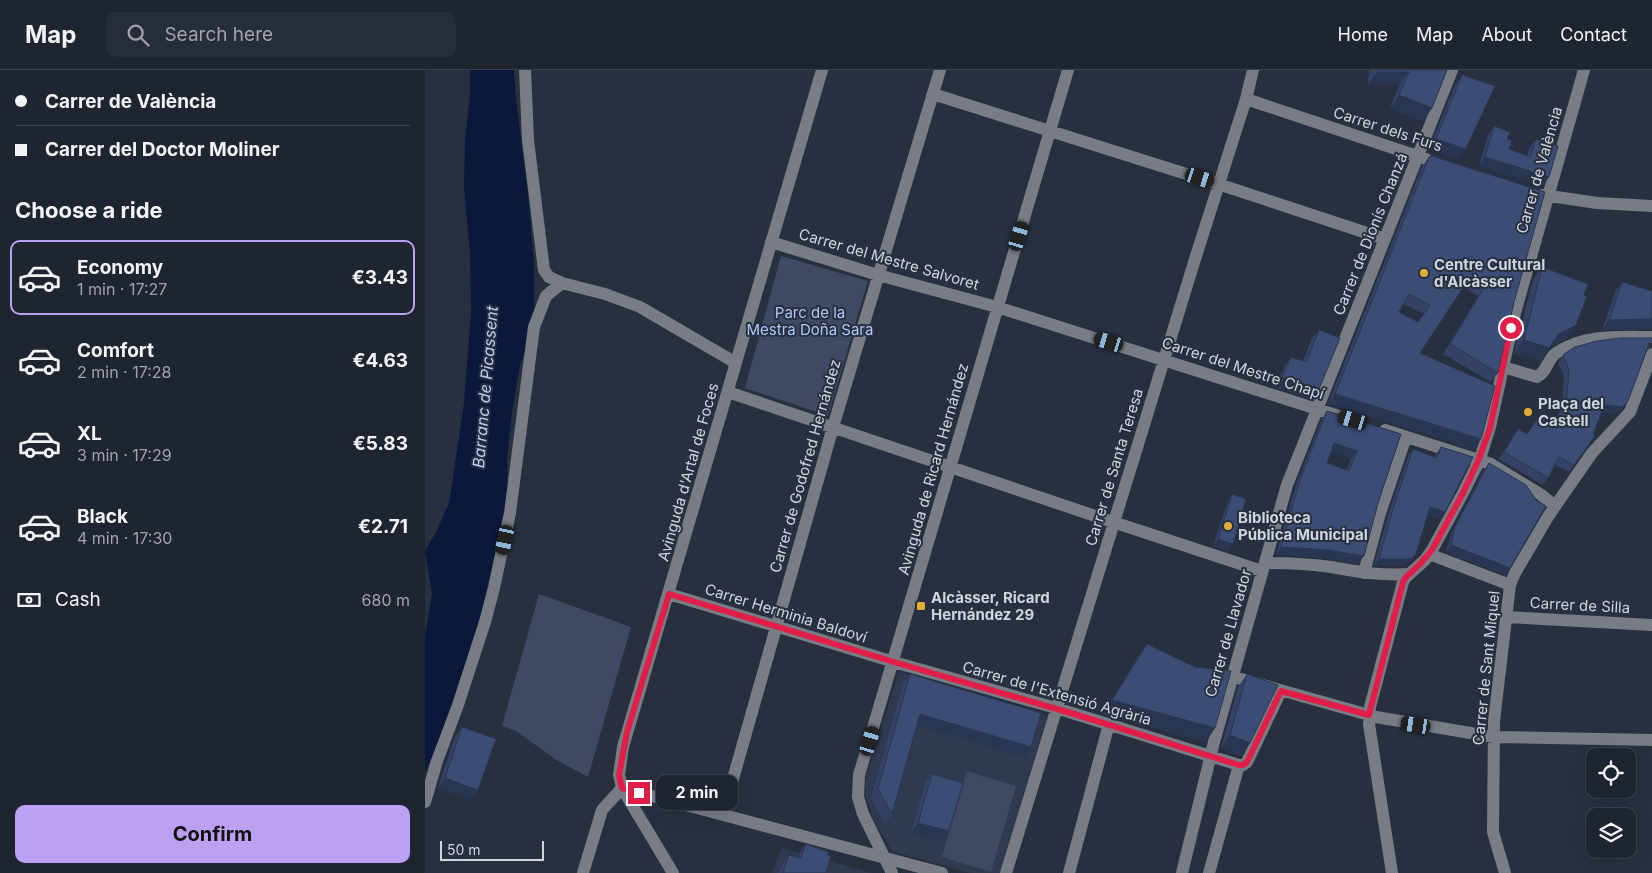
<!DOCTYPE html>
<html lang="en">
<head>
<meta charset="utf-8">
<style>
	body { margin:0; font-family:Inter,sans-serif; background:#262c38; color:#f1f3f6; height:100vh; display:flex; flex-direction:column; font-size:19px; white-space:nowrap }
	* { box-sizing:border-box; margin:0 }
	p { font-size:16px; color:#a1a4ab }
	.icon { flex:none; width:28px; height:28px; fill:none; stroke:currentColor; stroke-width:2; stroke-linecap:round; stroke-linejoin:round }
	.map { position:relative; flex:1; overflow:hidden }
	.panel { display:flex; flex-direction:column; background:#1e2430; width:425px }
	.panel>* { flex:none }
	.hud { display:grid; align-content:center; height:110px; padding:0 15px; background:#1e2430 }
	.buttons { position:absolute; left:1161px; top:678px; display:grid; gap:10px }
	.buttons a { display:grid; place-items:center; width:50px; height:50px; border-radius:10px; background:#1e2430; box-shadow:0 5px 20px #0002,0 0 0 1px #3c414c; font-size:25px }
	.scale { position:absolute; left:15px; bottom:12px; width:104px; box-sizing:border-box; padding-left:5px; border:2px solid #cfd4df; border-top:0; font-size:14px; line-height:18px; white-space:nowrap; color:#cfd4df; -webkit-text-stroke:4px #283040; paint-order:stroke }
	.end { position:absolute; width:22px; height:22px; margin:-11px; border:6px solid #e11d48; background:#fff; box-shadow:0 0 0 2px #fff }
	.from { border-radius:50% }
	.bubble { position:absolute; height:35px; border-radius:10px; background:#1e2430; box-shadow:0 5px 20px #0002,0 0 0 1px #3c414c; font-size:16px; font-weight:700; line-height:35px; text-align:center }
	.car { position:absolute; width:15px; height:30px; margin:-15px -8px; border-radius:6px; box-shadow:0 0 4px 1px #0007; background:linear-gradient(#222 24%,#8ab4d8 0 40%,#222 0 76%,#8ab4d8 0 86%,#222 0) }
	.hud b { display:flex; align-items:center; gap:18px; height:48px; font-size:19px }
	.hud b+b { border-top:1px solid #3c414c }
	.hud i { width:12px; height:12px; background:#f1f3f6 }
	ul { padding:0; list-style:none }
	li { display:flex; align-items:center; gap:15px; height:75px; margin:0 10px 8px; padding:0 5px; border:2px solid transparent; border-radius:10px }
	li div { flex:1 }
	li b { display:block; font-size:19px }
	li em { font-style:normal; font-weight:700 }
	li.active { border-color:#bca0f2 }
	li>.icon { width:45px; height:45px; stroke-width:1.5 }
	h2 { padding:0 15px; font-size:22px; line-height:60px }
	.pay { display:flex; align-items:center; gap:12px; height:55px; padding:0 15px; font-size:19px }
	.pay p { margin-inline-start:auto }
	.cta { display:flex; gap:10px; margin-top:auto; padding:10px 15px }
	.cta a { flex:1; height:58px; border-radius:10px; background:#bca0f2; color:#111; font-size:20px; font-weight:700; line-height:58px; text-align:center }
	header { display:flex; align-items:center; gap:30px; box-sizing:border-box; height:70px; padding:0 25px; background:#1e2430; border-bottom:1px solid #3c414c }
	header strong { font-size:24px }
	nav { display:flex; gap:28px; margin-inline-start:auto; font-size:18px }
	.search { width:350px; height:45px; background:#262c38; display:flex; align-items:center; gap:12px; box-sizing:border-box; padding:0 18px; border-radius:10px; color:#a1a4ab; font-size:19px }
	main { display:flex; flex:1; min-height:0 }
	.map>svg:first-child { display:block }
	.built { fill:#2f394f }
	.green { fill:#3e4a63 }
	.water { fill:#0a183b }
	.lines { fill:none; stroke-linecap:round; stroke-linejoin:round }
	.minor { stroke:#787c84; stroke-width:12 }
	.wall { fill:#334265; fill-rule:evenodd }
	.shaded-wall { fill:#293652 }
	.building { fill:#3b4d75; stroke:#293652; fill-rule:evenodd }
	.route { stroke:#e11d48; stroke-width:6 }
	.poi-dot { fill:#e2af34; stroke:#283040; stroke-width:2 }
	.labels { text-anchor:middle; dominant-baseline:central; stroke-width:4; stroke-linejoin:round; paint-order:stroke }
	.street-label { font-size:15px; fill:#cfd4df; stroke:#283040 }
	.poi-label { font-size:15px; font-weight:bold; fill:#cfd4df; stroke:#283040; text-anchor:start }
	.park-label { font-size:15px; fill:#adc7fb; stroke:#283040 }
	.water-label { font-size:16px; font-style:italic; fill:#bbcef6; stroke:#283040 }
</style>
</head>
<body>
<header>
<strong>Map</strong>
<div class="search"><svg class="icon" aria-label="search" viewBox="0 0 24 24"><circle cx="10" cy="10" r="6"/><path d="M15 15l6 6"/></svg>Search here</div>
<nav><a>Home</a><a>Map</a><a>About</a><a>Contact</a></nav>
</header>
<main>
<section class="panel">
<div class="hud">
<b><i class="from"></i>Carrer de València</b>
<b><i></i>Carrer del Doctor Moliner</b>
</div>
<h2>Choose a ride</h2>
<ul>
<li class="active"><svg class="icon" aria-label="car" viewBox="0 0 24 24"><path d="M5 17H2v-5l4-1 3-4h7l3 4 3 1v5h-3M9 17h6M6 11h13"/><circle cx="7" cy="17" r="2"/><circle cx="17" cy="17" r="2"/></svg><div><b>Economy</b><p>1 min · 17:27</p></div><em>€3.43</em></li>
<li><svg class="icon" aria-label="car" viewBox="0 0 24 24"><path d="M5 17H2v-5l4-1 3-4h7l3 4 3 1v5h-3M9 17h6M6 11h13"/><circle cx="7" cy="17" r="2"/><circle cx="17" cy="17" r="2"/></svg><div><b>Comfort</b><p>2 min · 17:28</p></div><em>€4.63</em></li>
<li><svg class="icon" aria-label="car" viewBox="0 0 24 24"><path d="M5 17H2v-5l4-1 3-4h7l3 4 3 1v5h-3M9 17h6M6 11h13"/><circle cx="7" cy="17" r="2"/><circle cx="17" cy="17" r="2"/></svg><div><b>XL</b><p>3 min · 17:29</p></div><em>€5.83</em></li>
<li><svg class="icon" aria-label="car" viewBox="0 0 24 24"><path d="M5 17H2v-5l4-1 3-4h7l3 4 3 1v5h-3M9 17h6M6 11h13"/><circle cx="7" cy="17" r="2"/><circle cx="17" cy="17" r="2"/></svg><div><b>Black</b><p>4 min · 17:30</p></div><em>€2.71</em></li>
</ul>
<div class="pay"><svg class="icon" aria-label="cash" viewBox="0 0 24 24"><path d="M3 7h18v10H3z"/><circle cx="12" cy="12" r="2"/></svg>Cash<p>680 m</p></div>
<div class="cta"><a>Confirm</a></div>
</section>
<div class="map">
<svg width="1227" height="803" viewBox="0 0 1227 803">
	<rect width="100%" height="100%" fill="#283040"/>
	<path class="built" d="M474,602l148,44 -47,157h-30l-78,-22 -20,-34 -6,-21 -1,-15z
		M357,778l90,25h-100z"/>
	<path class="green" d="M356,186l87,25 -40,135 -83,-28z
		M114,524l92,33 -43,150 -33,-18 -39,-28 -14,-5z
		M542,701l49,15 -25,86 -49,-15z"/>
	<path class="water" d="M45,0h44l2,29 12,95 6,69v64l-14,38 -8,47 -5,48 1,37 -26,113 -31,101 -26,62v-138l7,-41 -7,-43 11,-19 13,-29 15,-100 7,-91 -1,-61 -6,-62 1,-51 5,-42z"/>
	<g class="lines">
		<path class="minor" d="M100,0l3,70 16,130 5,7 13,6 43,11 35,13 96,56
			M508,24l285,90 167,55
			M821,29l180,60
			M1118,125l54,8 55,3
			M346,172l107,33 119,32 345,110
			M1078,297l34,10c10,-5 10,-17 19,-24 29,-19 63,-16 96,-16
			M303,322l385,130 149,49
			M960,360l106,34 49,30 15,12
			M1004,484l81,31
			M840,493c22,0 44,1 66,4 29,5 49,9 78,7
			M939,503l16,-60 26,-76
			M244,524l225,68 162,46 183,57h4l4,-3 34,-71
			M1081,547l146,8
			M809,607l142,40 118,20 158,3
			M197,718l320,85
			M0,732l12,-41 21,-56 27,-83 9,-34 16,-75 24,-186 12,-31 16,-13
			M298,744l110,-387 107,-357
			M158,803l19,-63 20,-22
			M248,803l-51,-85 -3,-13 4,-28 199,-677
			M467,803l-29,-59 -5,-17 1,-22 209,-705
			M581,803l190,-617 50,-157 7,-29
			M644,803l40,-149
			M757,803l32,-131 73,-257 165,-415
			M784,803l30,-108
			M967,803l-23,-149 1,-17 33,-125 3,-5 19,-17 7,-10 31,-57 17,-34 10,-32 25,-114 69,-243
			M1080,803l-12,-41 1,-111 16,-136 5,-12 34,-58 43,-62 38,-41 22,-58"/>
	</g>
	<path class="wall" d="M944,0h78l-15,38 -9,13 -33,-13 9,-23h-31z
		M1037,5l4,74 -8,10 -29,-10 26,-64z
		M1069,56l13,13 2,10 18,7 2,-8 7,-9 7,47 -64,-20 9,-31z
		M1004,87l85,145 -16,71 -7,9 -48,-28 35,-58 -14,-9 -44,66 55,96 -147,-45 94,-237zM978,234l21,10 -6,8 -19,-10z
		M1117,197l25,71 -17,9 -10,14 -26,-8 19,-73z
		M1197,212l30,9v36l-1,2 -49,1 13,-38z
		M894,260l-7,69 -37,-12 9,-20 7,-10 12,4 8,-21z
		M1223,277l-20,54 -11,13 -16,-2 -8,23 2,1 -26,36 -14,-7 -7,13 -5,7 -44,-26 19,-30 9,5 28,-13 7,-18 2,-27 -6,-13 6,-9z
		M902,341l74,23 -23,69 -14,53 -6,7 -34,-5 -48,-3 19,-67 27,-69zM906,382l20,6 -4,12 -20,-7z
		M1016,377l4,65 -5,7 -12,-4 -16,46 -6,5 -32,-1 14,-50 20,-59 5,-7 22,8 1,-3z
		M1064,393l17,112 -60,-23 5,-18 33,-64z
		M807,424l1,50 -5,7 -15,-5 15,-45z
		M722,574l48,23 11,75 -103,-28 35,-57z
		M485,604l114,83 -107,-32 -25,89 -7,10 -14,-25 32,-115z
		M822,604l3,69 -9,13 -20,-8 17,-61z
		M37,657l9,73 -33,-12 17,-51z
		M507,704l17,57 -7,11 -31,-9 14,-49z
		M381,774l20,29h-47l3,-8 7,-10 9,2 1,-3z"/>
	<path class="shaded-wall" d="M952,2h32l-10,13h-31z
		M974,25l33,13 -9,13 -33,-13z
		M1011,69l30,10 -8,10 -29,-10z
		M1060,87l64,20 -6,9 -64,-20z
		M1227,249v8l-1,2 -49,1 7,-10z
		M1151,255l-9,13 -17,9 9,-13z
		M1099,270l25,8 -9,13 -26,-8z
		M857,307l37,12 -7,10 -37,-12z
		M910,324l146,45 -6,10 -147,-45z
		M1203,331l-11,13 -18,-2 5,-7z
		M909,373l23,8 -6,7 -23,-7z
		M1005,437l15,5 -5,7 -14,-5z
		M793,469l15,5 -5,7 -15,-5z
		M1026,475l59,23 -4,7 -60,-23z
		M856,477l48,3 35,6 -6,7 -34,-5 -48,-3z
		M991,484l-4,7 -6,5 -32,-1 5,-6z
		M687,630l103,28 -9,14 -103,-28z
		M495,644l111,33 -7,10 -111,-33z
		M805,665l20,8 -9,13 -20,-8z
		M20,708l33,12 -7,10 -33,-12z
		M493,753l31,8 -7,11 -31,-9z"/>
	<path class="building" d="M952,0h70l-15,38 -33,-13 10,-23h-32z
		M1037,5l33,11 -29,63 -30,-10z
		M1069,56l16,6 -3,7 5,1 -3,9 21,8 6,-18 22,7 -9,31 -64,-20z
		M1007,86l113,36 -31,110 -16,71 -48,-29 35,-58 -15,-9 -50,76 75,33 -14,53 -146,-45 94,-237zM984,224l21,11 -12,17 -19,-10z
		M1117,197l46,17 -4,11 3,1 -11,29 -17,9v-1l-10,15 -25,-8z
		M1197,212l30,9v28l-43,1z
		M894,260l21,8 -21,51 -37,-12 9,-20 15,5z
		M1195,268h32v3l-3,3 -21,57 -6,6 -18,-2 -11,30 2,1 -21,29 -15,-8 -11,21 -44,-26 14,-23 9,5 14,-21 15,9 11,-26 2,-27 -6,-13 1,-2 11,-7 22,-6z
		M902,341l74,23 -23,69 -14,53 -35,-6 -48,-3 19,-67zM909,373l23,8 -8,20 -22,-8z
		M1016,377l32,10 -28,55 -15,-5 -14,47 -5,5h-32l14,-50 20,-60 24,9z
		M1064,393l37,22 10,15 10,6 -36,62 -59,-23 4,-18z
		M807,424l14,5 -13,45 -15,-5z
		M722,574l48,23 36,4 -16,57 -103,-28z
		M485,604l131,39 -10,34 -111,-33 -28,100 -14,-25z
		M822,604l31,11 -28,58 -20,-8z
		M37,657l34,12 -18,51 -33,-12z
		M507,704l31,9 -14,48 -31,-8z
		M381,774l22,8v3l3,1 -5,17h-43l6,-18 12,3z"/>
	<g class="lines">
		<path class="route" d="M214,723l-17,-5 -3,-13 8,-43 42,-138 225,68 180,52 165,51h4l4,-3 34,-71 88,24 34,-133 3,-5 13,-12 13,-15 31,-57 16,-34 11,-31 21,-100"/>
	</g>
	<g class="poi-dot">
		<circle cx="999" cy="203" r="5"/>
		<circle cx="1103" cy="342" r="5"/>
		<circle cx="803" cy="456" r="5"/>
		<rect x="491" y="531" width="10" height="10" rx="2.5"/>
	</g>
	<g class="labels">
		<g class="street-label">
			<text transform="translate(963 59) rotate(18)">Carrer dels Furs</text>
			<text transform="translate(1114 100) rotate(-74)">Carrer de València</text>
			<text transform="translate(945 164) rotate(-68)">Carrer de Dionís Chanzá</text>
			<text transform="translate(464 189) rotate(16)">Carrer del Mestre Salvoret</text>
			<text transform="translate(818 298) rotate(18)">Carrer del Mestre Chapí</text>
			<text transform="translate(380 396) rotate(-74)">Carrer de Godofred Hernández</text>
			<text transform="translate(689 397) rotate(-73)">Carrer de Santa Teresa</text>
			<text transform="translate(508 399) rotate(-74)">Avinguda de Ricard Hernández</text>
			<text transform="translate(263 402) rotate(-74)">Avinguda d'Artal de Foces</text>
			<text transform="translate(1155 535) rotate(3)">Carrer de Silla</text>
			<text transform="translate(361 543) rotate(17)">Carrer Herminia Baldoví</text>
			<text transform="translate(803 563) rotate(-74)">Carrer de Llavador</text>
			<text transform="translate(1061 598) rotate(-84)">Carrer de Sant Miquel</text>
			<text transform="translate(632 623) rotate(16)">Carrer de l'Extensió Agrària</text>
		</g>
		<g class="poi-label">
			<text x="1009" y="194">Centre Cultural<tspan x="1009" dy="17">d'Alcàsser</tspan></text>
			<text x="1113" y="333">Plaça del<tspan x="1113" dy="17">Castell</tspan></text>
			<text x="813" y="447">Biblioteca<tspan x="813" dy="17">Pública Municipal</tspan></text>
			<text x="506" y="527">Alcàsser, Ricard<tspan x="506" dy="17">Hernández 29</tspan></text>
		</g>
		<g class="park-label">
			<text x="385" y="242">Parc de la<tspan x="385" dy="17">Mestra Doña Sara</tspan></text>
		</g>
		<g class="water-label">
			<text transform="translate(60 317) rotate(-85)">Barranc de Picassent</text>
		</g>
	</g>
</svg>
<div class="buttons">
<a><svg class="icon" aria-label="locate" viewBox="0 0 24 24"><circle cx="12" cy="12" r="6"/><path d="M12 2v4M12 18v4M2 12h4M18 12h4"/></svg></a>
<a><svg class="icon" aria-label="layers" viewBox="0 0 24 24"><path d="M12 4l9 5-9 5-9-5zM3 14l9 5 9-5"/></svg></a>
</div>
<div class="scale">50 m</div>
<i class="end from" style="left:1086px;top:258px"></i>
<i class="end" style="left:214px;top:723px"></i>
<div class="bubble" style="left:231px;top:705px;width:82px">2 min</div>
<i class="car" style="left:775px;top:108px;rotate:108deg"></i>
<i class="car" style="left:594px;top:166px;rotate:17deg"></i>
<i class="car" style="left:684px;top:272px;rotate:287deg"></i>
<i class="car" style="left:928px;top:350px;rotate:287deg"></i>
<i class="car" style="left:80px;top:470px;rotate:192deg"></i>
<i class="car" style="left:991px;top:655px;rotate:279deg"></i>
<i class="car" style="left:445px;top:671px;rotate:17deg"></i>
</div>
</main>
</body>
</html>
